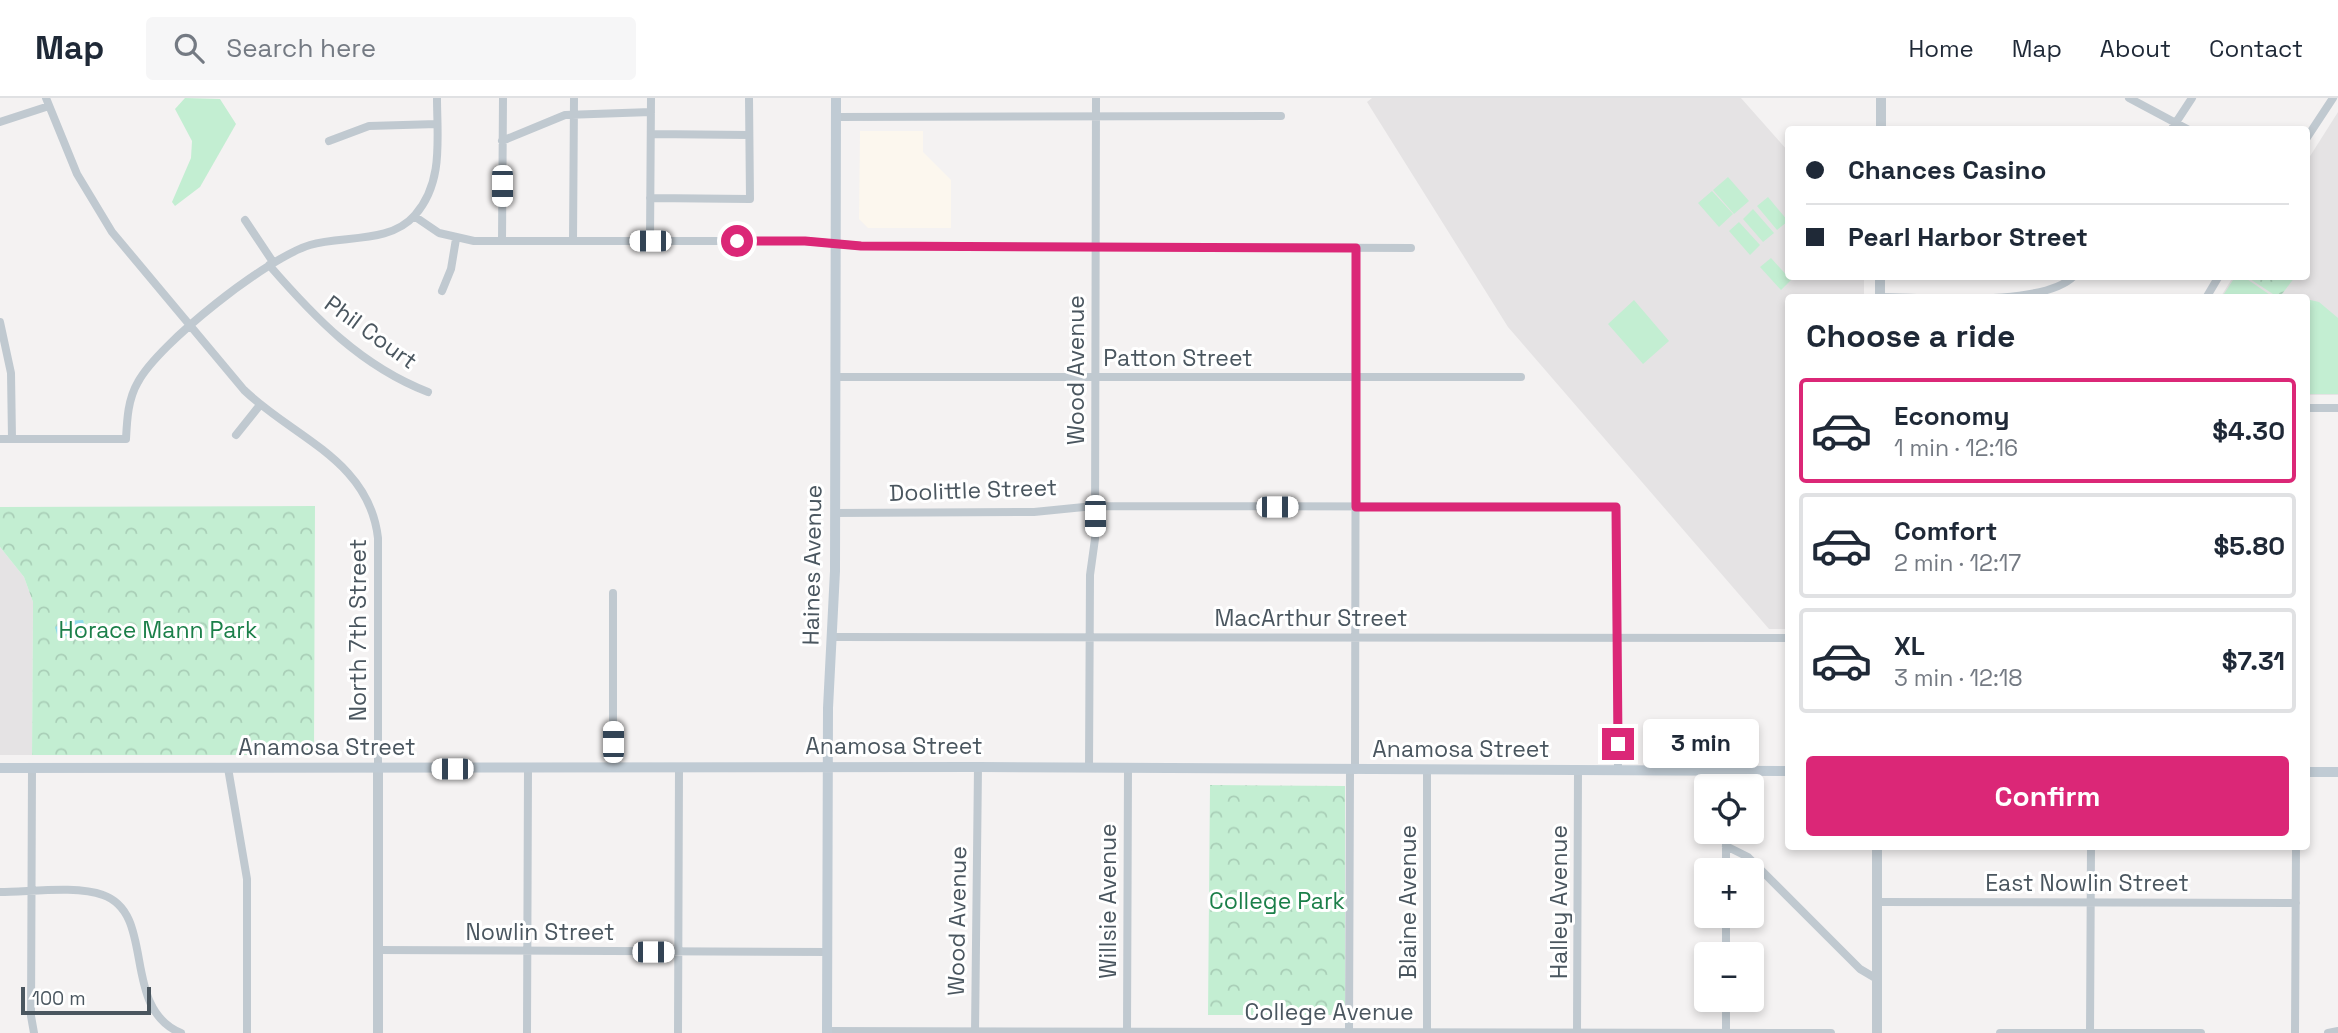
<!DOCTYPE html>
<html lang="en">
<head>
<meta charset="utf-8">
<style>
	body { margin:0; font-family:"Space Grotesk",sans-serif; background:#f6f6f7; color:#1f2937; height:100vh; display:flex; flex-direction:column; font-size:26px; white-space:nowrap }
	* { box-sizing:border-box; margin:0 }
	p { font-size:23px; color:#747a83 }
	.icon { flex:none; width:38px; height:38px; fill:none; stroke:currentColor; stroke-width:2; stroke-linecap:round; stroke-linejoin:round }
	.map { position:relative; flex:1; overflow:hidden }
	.side { position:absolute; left:1785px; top:196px; width:525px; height:556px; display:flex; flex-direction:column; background:#fff; border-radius:7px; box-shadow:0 4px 10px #0003 }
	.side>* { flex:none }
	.banner { position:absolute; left:1785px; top:28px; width:525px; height:154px; border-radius:7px; box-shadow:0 4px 10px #0003; display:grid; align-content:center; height:154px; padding:0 21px; background:#fff }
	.controls { position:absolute; left:1694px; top:676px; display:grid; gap:14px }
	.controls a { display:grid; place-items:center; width:70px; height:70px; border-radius:7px; background:#fff; box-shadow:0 4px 10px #0003; font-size:35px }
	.scale { position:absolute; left:21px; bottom:18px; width:130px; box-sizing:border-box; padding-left:7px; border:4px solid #4a565f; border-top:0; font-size:19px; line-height:24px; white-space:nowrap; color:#4a565f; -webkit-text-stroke:5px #fff; paint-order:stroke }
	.end { position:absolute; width:32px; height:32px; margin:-16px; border:9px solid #db2777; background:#fff; box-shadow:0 0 0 4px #fff }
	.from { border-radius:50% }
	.bubble { position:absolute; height:49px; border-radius:7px; background:#fff; box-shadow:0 4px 10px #0003; font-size:23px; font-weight:700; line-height:49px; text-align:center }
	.car { position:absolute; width:21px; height:42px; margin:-21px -10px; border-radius:9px; box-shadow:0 0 5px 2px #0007; background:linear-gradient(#fff 24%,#345 0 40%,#fff 0 76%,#345 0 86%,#fff 0) }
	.banner b { display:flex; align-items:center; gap:24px; height:66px; font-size:26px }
	.banner b+b { border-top:2px solid #e0e1e3 }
	.banner i { width:18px; height:18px; background:#1f2937 }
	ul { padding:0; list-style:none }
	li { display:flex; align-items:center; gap:21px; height:105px; margin:0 14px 10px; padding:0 7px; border:4px solid #e0e1e3; border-radius:7px }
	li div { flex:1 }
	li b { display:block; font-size:26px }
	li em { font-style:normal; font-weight:700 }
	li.current { border-color:#db2777 }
	li>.icon { width:63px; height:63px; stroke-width:1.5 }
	h2 { padding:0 21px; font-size:32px; line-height:84px }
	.cta { display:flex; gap:14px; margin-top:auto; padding:14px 21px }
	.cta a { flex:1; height:80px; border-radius:7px; background:#db2777; color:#fff; font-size:28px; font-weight:700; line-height:80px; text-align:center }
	header { display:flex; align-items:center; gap:42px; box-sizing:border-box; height:98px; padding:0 35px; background:#fff; border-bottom:2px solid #e0e1e3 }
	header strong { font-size:33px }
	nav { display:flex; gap:38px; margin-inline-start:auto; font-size:24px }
	.search { width:490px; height:63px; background:#f6f6f7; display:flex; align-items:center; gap:18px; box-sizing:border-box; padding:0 24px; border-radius:7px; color:#747a83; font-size:26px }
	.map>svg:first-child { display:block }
	.commercial { fill:#fcf7ee }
	.education { fill:#e5e3e4 }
	.grass { fill:#c3eed2 }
	.park { fill:url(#park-crowns) }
	.water { fill:#92dbea }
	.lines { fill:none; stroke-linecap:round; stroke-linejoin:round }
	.minor { stroke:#c0c9d0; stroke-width:8 }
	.tertiary { stroke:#c0c9d0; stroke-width:10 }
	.secondary { stroke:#c0cbd4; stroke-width:10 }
	.route { stroke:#db2777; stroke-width:9 }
	.labels { text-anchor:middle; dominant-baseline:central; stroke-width:6; stroke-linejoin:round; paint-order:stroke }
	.street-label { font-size:23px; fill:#4a565f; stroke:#fff }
	.park-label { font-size:23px; fill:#1b7f49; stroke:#fff }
</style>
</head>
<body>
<header>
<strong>Map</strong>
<div class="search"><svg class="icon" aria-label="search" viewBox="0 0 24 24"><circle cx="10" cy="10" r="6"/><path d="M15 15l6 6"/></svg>Search here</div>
<nav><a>Home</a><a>Map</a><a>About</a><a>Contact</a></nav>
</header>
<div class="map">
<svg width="2338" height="935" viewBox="0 0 2338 935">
	<defs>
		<pattern id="park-crowns" width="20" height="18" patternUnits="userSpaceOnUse" patternTransform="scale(1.75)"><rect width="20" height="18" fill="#c3eed2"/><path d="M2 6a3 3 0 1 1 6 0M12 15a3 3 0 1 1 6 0" fill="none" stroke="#a9ceb7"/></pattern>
	</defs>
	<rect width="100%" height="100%" fill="#f4f2f2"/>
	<path class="commercial" d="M860,33h63v21l28,28v48h-83l-9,-9z"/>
	<path class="education" d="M1372,0h369l47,53v125l76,1v20l-76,1v331h-19l-261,-302 -141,-225z
		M2338,14v283h-31l-1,-97h-86l13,-21 73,-1 1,-115z
		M0,449l24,30 9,25 -1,153h-32z"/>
	<path class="grass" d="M185,0l35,1 16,25 -36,63 -25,19 -3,-4 19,-44 1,-17 -17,-32z
		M1728,79l21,24 -15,13 -21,-24z
		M1712,93l21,23 -14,13 -21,-24z
		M1768,99l20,24 -11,9 -20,-24z
		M1753,111l21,24 -11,9 -20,-23z
		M1739,124l21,23 -10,10 -21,-24z
		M1771,160l20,22 -10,10 -21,-23z
		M2235,179h9l29,20h-51z
		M2306,201l13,3 19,16v76h-31z
		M1634,202l35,41 -26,23 -35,-40z"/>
	<path class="park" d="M2247,179v-1l48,1 -16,21z
		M315,408l-1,249h-282l1,-153 -9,-25 -24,-30v-40z
		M1210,687l135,1v229h-137z"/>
	<path class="water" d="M83,522l3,11 -28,7 -3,-11 13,-6z"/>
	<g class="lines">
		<path class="minor" d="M46,0l31,76 35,58 132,158c50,48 125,70 134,148v230
			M2129,0l60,32
			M836,19l445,-1
			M0,24l49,-16
			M2171,32l21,-32
			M651,36l98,1
			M2306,41l27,-41
			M329,43l40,-15 68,-2
			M502,43l63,-26 86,-3
			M650,100l100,1 -1,-101
			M414,118l25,17 35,8h331l56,5 550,2
			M245,122l28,42
			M502,143l1,-143
			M573,143l1,-143
			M650,143l1,-143
			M269,167c46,53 92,101 159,127
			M442,193l9,-22 5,-30
			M1880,199c45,0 162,11 194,-21
			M2206,200l13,-22
			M0,224l11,51 1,66
			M835,279h686
			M2306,310h32
			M236,337l24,-30
			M0,341h126c1,-20 2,-40 12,-57 21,-39 129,-124 172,-137 33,-10 80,-1 105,-30 29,-33 22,-77 22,-117
			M835,415l199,-1 60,-6 522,1 2,263
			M613,495v175
			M833,539l955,1
			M32,670l-1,248 3,17
			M228,670l19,111v154
			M1089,670l1,-193 5,-36 1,-441
			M1355,672l1,-522
			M1727,688v-15
			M1726,748l22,11 112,112 17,10
			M1726,772v-39
			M0,794c29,0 77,-7 103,3 54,19 17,113 78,138
			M1877,804l419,1
			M1726,817v39
			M378,852l450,2
			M1726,901v33
			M827,933l1004,2
			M1349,933l1,-261
			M527,935l1,-264
			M678,935l1,-265
			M975,935l3,-266
			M1127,935l1,-264
			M1427,935v-262
			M1577,935l1,-263
			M2000,935h201
			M2090,935l1,-186
			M2295,935l1,-186
			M2328,935l10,-2"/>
		<path class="tertiary" d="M1881,32v-32
			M1880,200v-22
			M1877,749v186
			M378,935v-265"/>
		<path class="secondary" d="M0,670l978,-1 810,4
			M2306,674h32
			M827,935l1,-325 7,-137 1,-473"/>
	</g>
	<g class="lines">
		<path class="route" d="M737,143h68l56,5 495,2v259h260l2,237"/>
	</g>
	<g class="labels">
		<g class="street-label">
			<text transform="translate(371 234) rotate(36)">Phil Court</text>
			<text x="1178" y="260">Patton Street</text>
			<text transform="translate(1076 272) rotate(-90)">Wood Avenue</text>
			<text transform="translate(973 392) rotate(-2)">Doolittle Street</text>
			<text transform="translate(812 467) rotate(-89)">Haines Avenue</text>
			<text x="1311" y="520">MacArthur Street</text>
			<text transform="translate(358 532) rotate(-90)">North 7th Street</text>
			<text x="894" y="648">Anamosa Street</text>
			<text x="327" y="649">Anamosa Street</text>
			<text x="1461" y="651">Anamosa Street</text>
			<text x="2087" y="785">East Nowlin Street</text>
			<text transform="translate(1108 803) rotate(-90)">Willsie Avenue</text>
			<text transform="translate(1408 804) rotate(-90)">Blaine Avenue</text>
			<text transform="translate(1559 804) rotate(-90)">Halley Avenue</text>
			<text transform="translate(957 823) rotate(-89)">Wood Avenue</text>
			<text x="540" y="834">Nowlin Street</text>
			<text x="1329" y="914">College Avenue</text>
		</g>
		<g class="park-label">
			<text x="158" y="532">Horace Mann Park</text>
			<text x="1277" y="803">College Park</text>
		</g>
	</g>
</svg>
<div class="controls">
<a><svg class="icon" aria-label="locate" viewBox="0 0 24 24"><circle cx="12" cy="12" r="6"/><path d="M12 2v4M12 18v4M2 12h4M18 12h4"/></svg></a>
<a>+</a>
<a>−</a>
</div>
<div class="scale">100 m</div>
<i class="end from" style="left:737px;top:143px"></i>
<i class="end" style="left:1618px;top:646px"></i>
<div class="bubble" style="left:1643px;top:621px;width:116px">3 min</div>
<i class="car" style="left:502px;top:88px;rotate:180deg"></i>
<i class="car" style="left:650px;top:143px;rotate:270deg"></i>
<i class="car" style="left:1277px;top:409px;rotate:90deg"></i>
<i class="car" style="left:1095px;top:418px;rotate:180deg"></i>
<i class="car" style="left:613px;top:644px;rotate:0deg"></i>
<i class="car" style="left:452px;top:671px;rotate:270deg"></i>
<i class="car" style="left:653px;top:854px;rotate:90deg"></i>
<div class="banner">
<b><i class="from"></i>Chances Casino</b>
<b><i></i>Pearl Harbor Street</b>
</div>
<section class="side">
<h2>Choose a ride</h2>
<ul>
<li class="current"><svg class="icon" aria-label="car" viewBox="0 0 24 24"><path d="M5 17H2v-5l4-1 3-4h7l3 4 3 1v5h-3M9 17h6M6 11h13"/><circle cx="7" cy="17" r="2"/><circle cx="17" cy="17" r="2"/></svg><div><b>Economy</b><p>1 min · 12:16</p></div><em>$4.30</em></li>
<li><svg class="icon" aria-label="car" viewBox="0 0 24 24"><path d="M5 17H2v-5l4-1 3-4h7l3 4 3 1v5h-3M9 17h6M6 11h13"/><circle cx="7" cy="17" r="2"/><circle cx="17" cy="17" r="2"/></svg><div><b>Comfort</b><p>2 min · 12:17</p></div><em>$5.80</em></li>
<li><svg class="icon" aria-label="car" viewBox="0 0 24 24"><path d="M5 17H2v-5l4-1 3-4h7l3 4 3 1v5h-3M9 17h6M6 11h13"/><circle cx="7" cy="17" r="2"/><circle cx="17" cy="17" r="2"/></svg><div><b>XL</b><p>3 min · 12:18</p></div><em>$7.31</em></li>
</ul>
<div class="cta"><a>Confirm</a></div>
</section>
</div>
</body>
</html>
